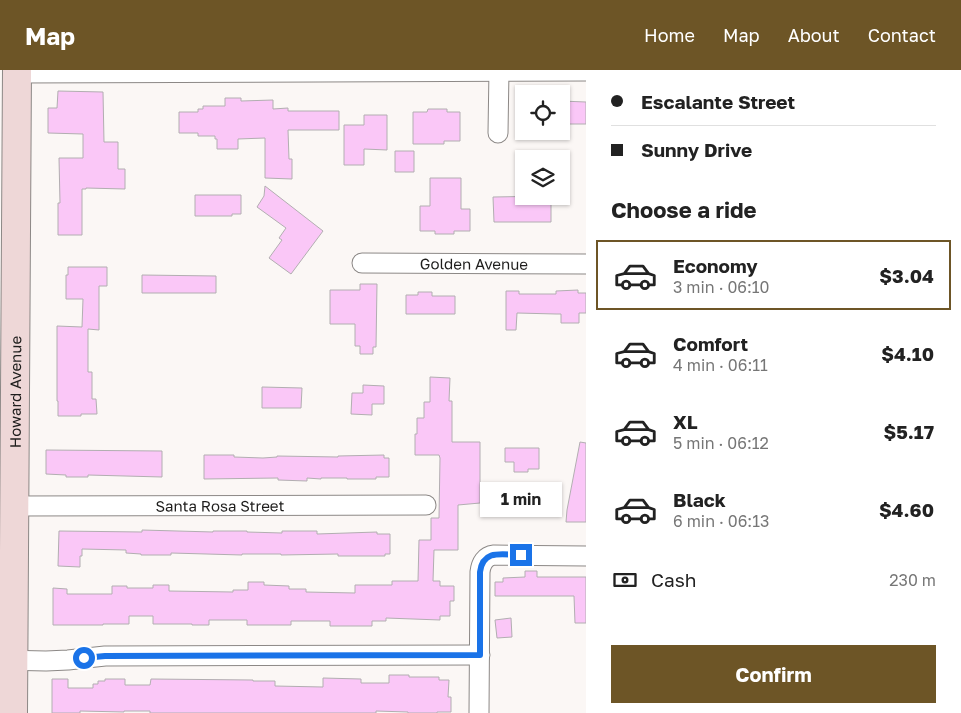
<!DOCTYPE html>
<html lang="en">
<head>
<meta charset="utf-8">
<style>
	body { margin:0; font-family:"Golos Text",sans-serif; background:#f2f2f2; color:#222; height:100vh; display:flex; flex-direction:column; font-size:19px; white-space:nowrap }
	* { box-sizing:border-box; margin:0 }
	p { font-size:16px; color:#767676 }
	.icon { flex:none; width:28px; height:28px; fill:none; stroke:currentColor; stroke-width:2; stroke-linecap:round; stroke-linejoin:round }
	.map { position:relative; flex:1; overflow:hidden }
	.sheet { display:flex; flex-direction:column; background:#fff; width:375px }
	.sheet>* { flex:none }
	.top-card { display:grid; align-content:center; height:110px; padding:0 25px; background:#fff }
	.tools { position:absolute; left:515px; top:15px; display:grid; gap:10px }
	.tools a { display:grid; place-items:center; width:55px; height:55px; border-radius:0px; background:#fff; box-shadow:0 1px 4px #0004; font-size:25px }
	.end { position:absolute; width:22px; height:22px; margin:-11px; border:6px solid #1a73e8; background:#fff; box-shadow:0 0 0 2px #fff }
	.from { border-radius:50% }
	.bubble { position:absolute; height:35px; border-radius:0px; background:#fff; box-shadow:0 1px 4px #0004; font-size:16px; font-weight:700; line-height:35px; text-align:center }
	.top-card b { display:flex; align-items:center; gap:18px; height:48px; font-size:19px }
	.top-card b+b { border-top:1px solid #e0e0e0 }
	.top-card i { width:12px; height:12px; background:#222 }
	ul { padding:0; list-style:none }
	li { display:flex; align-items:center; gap:15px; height:70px; margin:0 10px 8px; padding:0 15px; border:2px solid transparent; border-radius:0px }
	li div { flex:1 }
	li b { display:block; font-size:19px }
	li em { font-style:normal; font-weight:700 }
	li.active { border-color:#6d5526 }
	li>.icon { width:45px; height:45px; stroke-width:1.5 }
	h2 { padding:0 25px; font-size:22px; line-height:60px }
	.pay { display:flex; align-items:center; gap:12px; height:55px; padding:0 25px; font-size:19px }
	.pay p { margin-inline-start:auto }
	.cta { display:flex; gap:10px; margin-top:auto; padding:10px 25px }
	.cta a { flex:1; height:58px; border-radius:0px; background:#6d5526; color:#fff; font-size:20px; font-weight:700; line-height:58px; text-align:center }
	header { display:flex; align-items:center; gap:30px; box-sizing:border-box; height:70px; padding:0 25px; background:#6d5526; color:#fff }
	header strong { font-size:24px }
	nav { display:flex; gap:28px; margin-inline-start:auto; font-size:18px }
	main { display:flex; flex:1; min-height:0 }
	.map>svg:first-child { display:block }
	.building { fill:#fac7f7; stroke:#b2aeb1 }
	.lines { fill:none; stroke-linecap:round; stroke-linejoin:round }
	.street-casing { stroke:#8c8886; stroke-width:21 }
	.secondary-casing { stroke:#8c8886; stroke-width:30 }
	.street { stroke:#fff; stroke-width:19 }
	.secondary { stroke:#eed7d7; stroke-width:28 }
	.route { stroke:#1a73e8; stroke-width:6 }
	.labels { text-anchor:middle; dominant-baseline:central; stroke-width:4; stroke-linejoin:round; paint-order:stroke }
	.street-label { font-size:15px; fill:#1e1d1c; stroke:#fff }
</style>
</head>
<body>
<header>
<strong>Map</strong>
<nav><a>Home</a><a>Map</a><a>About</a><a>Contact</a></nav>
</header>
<main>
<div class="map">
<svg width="586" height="643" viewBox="0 0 586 643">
	<rect width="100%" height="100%" fill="#fbf7f5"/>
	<path class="building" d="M58,21l45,1 1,50h14v27h7v20l-39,-1v1h-4v46h-24v-32h2l-1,-45h24v-24l-35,-1v-25h9z
		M225,28h16v3l32,-1v9l15,-1v3h51v19h-51l1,29h3v20l-27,-1v-40l-27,1v10h-21v-10h-2v-3h-17v-3h-19v-21h19v-3h5v-3h22z
		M561,31l25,1v22h-25z
		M428,39h19v3h13v29h-16v3h-31v-32h14z
		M364,45h23v35l-23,-1v16h-20v-40h20z
		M395,81h19v21h-19z
		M430,108h31v31h9v22h-16v3h-19v-3h-15v-25h10z
		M265,116l58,45 -32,43 -22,-16 13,-18 -3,-2 7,-10 -29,-21 7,-11z
		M195,125h46v19h-9v2h-37z
		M551,126v26h-57l-1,-25z
		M68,197h39v19h-8v44l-11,-1v43h4v27h4l1,15h-16v2h-23v-15h-1v-75l25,1 1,-28h-17v-24h2z
		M142,205l74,1v17h-74z
		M360,214h17l-1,63h-3v7h-13v-8h-5v-22h-25v-34h30z
		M578,220v3h8v20h-7v10h-18v-9h-5l-39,-1 -1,17h-10v-39h13v3h37v-3z
		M418,222h14v4h23v18h-49v-19h12z
		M430,307l20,1 -1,23h3v41h28v61l-22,2v45h-24l-1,31h7v5h14v15h-4v15h-10v4l-54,-2v3h-14v5h-42v-5h-39v4h-44v-5h-38v5h-17v-1h-39v-8h-24v8h-26v1h-50v-37l14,1v5h45v-8h15v2h26v-3h16v6l64,1v-2h15v-8h16v3l25,1v3h17v3l49,1v-8h37v-4h26l1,-41h12v-22h8l1,-60 -1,-3h-24v-21h2v-16h7v-16h6z
		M363,315l21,1v18h-12v11l-21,-1 1,-21h11z
		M262,317l40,1 -1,20h-39z
		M580,372l6,1v79h-20l1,-12z
		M505,378h34v21h-11v3h-14v-10h-9z
		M46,380l116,1v26l-74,-2v2h-22v-2l-20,-1z
		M204,385h30v2l29,1 14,-1v-1l61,1v-1l46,-1v3h5v19h-13v2h-29v-1h-26v1l-14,-1v3l-29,-1v-2l-74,1z
		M142,460l71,2v-1h34v1l35,1v-2h35v3l60,-2v2h13v20h-5v2h-47v-2l-57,1v-1h-39v1l-71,-2v2h-30v-1l-15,-1v-3l-44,-1v7h-2v11l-22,-1 1,-35 83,1z
		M525,501h12v6h49v46h-11l-1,-27h-79v-14h8v-4l22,-1z
		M511,548l1,19 -15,1 -2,-18z
		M389,605h20v2h30v3h10l-1,17h3v15h-14v1h-29v-1l-32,-1v2h-226v-2h-26v1l-44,-1v2h-28v-34h16v9h25v-4h5v-3h7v-2h20v6h25l1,-6 102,1v1h22v5l48,1v-9l38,1v4h28z"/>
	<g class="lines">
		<defs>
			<g id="street">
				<path d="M17,3l569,-2"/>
				<path d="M498,63l1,-63"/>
				<path id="s1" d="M362,193l224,1"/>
				<path id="s2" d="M15,436l411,-1"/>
				<path d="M1,590l45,1 22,-1 37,-4 375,-1"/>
				<path d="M479,643l1,-141c1,-9 5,-16 14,-17l92,1"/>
			</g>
			<g id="secondary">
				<path id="s3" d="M13,643l4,-643"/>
			</g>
		</defs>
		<use href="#street" class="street-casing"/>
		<use href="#secondary" class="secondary-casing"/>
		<use href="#street" class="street"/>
		<use href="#secondary" class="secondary"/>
	</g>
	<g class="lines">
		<path class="route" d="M84,588l21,-2 375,-1v-83c3,-24 24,-17 41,-17"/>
	</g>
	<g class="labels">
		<g class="street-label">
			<text stroke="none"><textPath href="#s1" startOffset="112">Golden Avenue</textPath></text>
			<text stroke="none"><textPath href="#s3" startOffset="321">Howard Avenue</textPath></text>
			<text stroke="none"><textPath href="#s2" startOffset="205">Santa Rosa Street</textPath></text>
		</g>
	</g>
</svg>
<div class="tools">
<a><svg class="icon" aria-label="locate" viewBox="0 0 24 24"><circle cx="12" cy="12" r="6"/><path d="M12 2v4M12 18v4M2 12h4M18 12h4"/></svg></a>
<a><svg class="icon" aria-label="layers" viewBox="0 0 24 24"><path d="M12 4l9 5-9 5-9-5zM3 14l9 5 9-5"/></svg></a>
</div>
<i class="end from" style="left:84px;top:588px"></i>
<i class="end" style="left:521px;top:485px"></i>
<div class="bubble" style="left:480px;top:412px;width:82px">1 min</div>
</div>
<section class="sheet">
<div class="top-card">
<b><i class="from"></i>Escalante Street</b>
<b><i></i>Sunny Drive</b>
</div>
<h2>Choose a ride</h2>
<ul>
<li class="active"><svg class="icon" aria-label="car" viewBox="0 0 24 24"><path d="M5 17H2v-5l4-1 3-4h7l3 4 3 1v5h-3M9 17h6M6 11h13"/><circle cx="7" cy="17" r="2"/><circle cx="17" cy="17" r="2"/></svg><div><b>Economy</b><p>3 min · 06:10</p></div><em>$3.04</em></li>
<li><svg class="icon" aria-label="car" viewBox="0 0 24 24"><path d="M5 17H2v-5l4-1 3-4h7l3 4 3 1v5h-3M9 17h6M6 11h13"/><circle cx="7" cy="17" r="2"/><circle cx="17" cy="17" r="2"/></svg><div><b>Comfort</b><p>4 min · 06:11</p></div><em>$4.10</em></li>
<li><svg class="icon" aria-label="car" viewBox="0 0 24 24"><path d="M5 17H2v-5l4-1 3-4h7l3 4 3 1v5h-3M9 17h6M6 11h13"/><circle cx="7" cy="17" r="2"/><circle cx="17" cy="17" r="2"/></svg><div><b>XL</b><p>5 min · 06:12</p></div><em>$5.17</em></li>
<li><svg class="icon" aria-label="car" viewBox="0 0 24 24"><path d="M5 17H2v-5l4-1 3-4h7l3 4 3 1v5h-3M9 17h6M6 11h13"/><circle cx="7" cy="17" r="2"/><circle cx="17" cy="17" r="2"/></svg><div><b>Black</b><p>6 min · 06:13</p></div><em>$4.60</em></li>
</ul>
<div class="pay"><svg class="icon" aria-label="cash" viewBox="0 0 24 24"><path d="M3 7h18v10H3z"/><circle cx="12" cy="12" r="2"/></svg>Cash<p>230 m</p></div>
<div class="cta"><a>Confirm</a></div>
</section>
</main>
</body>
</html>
